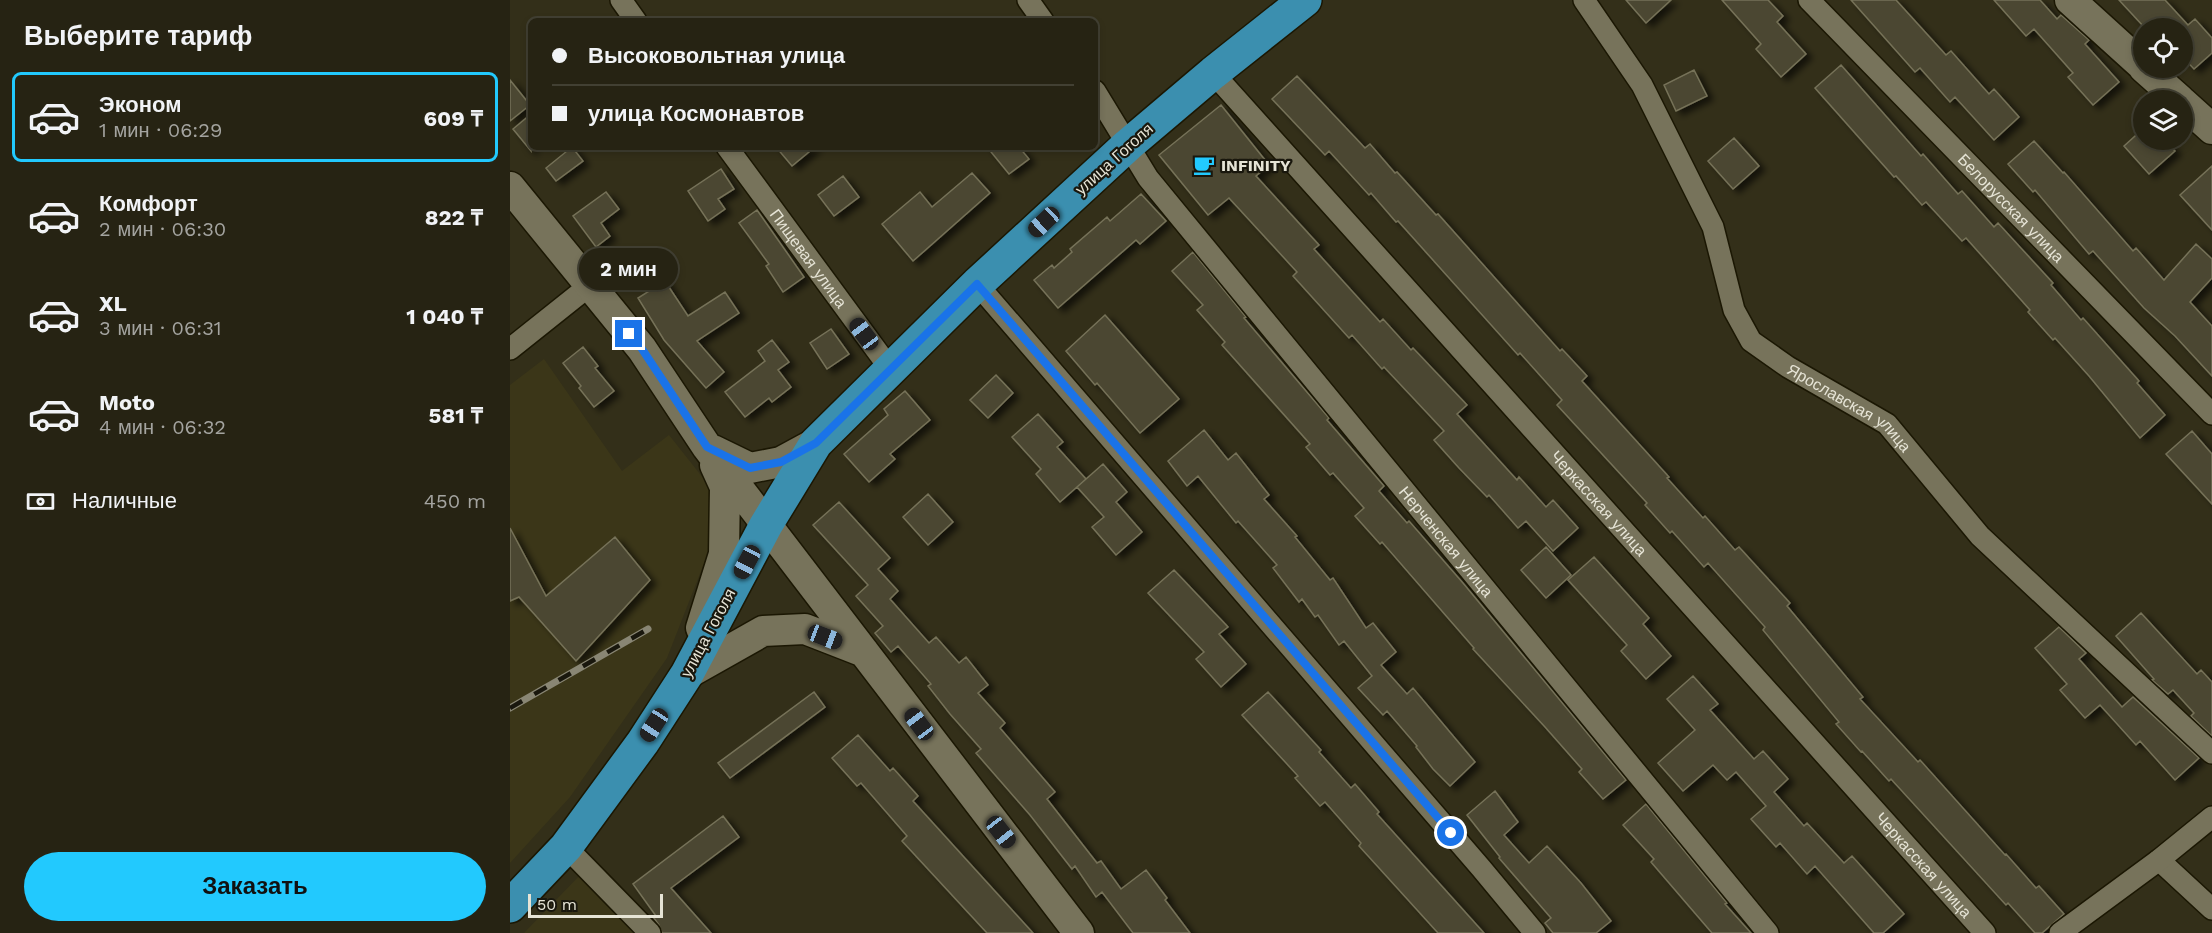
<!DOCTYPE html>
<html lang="ru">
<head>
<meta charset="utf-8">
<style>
	body { margin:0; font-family:"Work Sans",sans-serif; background:#2e2b1c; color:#f1f3f6; height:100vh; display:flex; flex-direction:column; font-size:22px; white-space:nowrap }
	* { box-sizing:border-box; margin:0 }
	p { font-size:20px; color:#a4a4a0 }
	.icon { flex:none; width:33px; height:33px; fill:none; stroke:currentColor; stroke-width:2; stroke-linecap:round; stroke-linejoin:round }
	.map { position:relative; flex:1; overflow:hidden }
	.drawer { display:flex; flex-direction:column; background:#262313; width:510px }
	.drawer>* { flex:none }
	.top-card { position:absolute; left:18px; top:18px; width:570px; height:132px; border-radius:9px; box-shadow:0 3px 9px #0003,0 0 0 2px #424033; display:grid; align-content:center; height:132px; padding:0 24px; background:#262313 }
	.tools { position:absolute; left:1623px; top:18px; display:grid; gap:12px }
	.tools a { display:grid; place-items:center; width:60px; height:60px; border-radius:50%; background:#262313; box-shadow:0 3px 9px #0003,0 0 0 2px #424033; font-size:30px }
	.scale { position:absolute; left:18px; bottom:15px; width:135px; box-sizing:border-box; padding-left:6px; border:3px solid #e6e4d6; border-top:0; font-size:16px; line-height:21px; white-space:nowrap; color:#e6e4d6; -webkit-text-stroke:4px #19170d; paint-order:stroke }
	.end { position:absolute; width:27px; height:27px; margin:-14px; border:8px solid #1a73e8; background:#fff; box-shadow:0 0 0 3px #fff }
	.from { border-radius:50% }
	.bubble { position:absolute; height:42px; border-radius:21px; background:#262313; box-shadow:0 3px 9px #0003,0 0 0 2px #424033; font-size:20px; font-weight:700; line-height:42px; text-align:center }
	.car { position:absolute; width:18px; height:36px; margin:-18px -9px; border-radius:8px; box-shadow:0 0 4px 2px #0007; background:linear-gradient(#222 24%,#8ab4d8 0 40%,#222 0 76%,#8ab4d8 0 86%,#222 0) }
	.top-card b { display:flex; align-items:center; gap:21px; height:57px; font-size:22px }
	.top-card b+b { border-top:2px solid #424033 }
	.top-card i { width:15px; height:15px; background:#f1f3f6 }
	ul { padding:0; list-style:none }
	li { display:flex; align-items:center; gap:18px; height:90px; margin:0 12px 9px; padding:0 12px; border:3px solid transparent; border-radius:9px }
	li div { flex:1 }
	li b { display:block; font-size:22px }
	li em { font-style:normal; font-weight:700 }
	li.active { border-color:#22c9fe }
	li>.icon { width:54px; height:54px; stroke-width:1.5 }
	h2 { padding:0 24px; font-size:27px; line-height:72px }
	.pay { display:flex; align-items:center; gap:15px; height:66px; padding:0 24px; font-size:22px }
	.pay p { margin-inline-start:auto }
	.button { display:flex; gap:12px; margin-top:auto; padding:12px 24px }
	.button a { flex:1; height:69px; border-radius:36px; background:#22c9fe; color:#111; font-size:24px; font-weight:700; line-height:69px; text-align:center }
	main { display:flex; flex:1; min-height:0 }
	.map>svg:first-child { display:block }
	.built { fill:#3b3618 }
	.building { fill:#4b4730; stroke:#767259; stroke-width:1.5; filter:url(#shadow) }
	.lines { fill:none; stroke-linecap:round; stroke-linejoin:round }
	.street-casing { stroke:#1b1703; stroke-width:24 }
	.secondary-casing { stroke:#1b1703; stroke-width:33 }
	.highway-casing { stroke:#1b1703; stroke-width:36 }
	.street { stroke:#77735b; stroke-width:21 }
	.secondary { stroke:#77735b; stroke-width:30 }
	.highway { stroke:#3b8faf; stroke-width:33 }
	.rail-casing { stroke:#898674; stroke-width:7 }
	.rail { stroke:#19170d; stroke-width:4.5; stroke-dasharray:14; stroke-linecap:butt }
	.route { stroke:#1a73e8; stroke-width:8 }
	.labels { text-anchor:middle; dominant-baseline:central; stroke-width:4.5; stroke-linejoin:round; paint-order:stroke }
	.street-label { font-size:16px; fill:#e6e4d6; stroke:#19170d }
	.poi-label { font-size:16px; font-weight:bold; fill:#e6e4d6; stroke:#19170d; text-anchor:start }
</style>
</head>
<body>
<main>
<section class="drawer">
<h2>Выберите тариф</h2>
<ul>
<li class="active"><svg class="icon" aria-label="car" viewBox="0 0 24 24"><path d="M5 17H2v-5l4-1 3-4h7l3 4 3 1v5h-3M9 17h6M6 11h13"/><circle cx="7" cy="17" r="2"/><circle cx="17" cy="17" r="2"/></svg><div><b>Эконом</b><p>1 мин · 06:29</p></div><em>609 ₸</em></li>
<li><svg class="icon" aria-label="car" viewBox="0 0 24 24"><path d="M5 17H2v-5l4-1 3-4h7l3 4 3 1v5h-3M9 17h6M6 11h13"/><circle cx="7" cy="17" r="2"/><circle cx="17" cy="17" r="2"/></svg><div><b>Комфорт</b><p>2 мин · 06:30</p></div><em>822 ₸</em></li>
<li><svg class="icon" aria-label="car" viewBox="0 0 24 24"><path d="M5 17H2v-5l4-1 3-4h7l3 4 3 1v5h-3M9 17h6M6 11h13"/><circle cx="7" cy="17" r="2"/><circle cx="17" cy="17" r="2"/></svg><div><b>XL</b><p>3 мин · 06:31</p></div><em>1 040 ₸</em></li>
<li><svg class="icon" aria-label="car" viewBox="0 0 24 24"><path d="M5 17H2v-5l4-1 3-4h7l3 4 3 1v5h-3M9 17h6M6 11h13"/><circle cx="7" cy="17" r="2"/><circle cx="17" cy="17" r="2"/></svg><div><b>Moto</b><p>4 мин · 06:32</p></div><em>581 ₸</em></li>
</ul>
<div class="pay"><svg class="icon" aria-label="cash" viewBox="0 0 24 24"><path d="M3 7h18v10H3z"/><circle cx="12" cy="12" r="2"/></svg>Наличные<p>450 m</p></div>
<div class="button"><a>Заказать</a></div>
</section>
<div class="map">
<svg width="1702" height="933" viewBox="0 0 1702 933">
	<defs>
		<filter id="shadow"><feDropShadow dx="6" dy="4" stdDeviation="3" flood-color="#0009"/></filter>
	</defs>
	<rect width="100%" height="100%" fill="#332f19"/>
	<path class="built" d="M34,359l78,112 47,-36 57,72 -59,151 -97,139 -60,66v-478z
		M75,870l61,63h-122z"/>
	<path class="building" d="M1116,0h45l-25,23z
		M1212,0h46l15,16 -6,6 29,32 -25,23 -25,-28 5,-5z
		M1341,0h45l50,55 5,-4 38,43 5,-5 25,28 -25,23 -39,-43 -5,5 -30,-34 -5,4z
		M1484,0h46l17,19 4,-4 28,25 -4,4 34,38 -26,23 -25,-28 5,-4 -39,-44 -8,7z
		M1609,0h46l23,25 7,-6 17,19v15l-18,16 -12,-13 2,-28h-39z
		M1331,65l80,91 2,-2 35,40 4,-3 32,36 4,-4 55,60 -2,2 30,35 2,-2 56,63 -2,2 28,32 -25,23 -51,-62 -34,-38 -2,2 -25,-28 2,-2 -64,-72 -4,3 -36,-39 -4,3 -26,-29 -2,1 -79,-89z
		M1184,70l13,26 -31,15 -12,-26z
		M787,76l68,72 5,-4 25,29 2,-1 39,43 2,-1 122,137 2,-2 25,27 -5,5 87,96 -2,1 36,40 2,-2 30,34 4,-3 51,56 -3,3 76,91 -3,2 58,63 2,-2 85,95 1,-1 30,34 3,-2 25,28 -22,19h-7l-27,-30 -2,2 -115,-126 -2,2 -27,-30 -1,1 -25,-28 3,-2 -76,-92 2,-3 -57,-64 -4,4 -32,-36 -2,2 -25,-28 2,-2 -90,-98 5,-5 -42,-47 -2,2 -120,-134 -2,1 -25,-29 -2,2 -40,-44 -4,4 -53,-56z
		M0,80l20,25 -20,16z
		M711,105l48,60 -13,11 63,69 -5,4 66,73 3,-3 28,31 2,-2 54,57 -10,9 60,66 2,-3 27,30 7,-7 25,28 -25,23 -27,-30 -8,7 -29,-33 -2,2 -28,-29 -25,-28 10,-9 -60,-64 -2,2 -30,-34 -3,3 -56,-62 4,-4 -68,-74 -21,17 -49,-60z
		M21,114v37l-18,-22z
		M1634,128v12h20l11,11 -26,23 -25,-28z
		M1224,138l25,28 -26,23 -25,-28z
		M1524,141l29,32 1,-1 69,79 3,-3 28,32 32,-36 16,15v19l-22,24 22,24v50l-37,-40 -31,-28 -51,-57 -4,3 -54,-64 -2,2 -25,-28z
		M62,147l11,14 -27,20 -10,-13z
		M266,147h39l-23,19z
		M477,147h32l10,12 -20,15z
		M1702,166v64l-32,-35z
		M211,169l13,20 -16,10 7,10 -17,12 -20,-30z
		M462,173l18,20 -77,68 -31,-37 38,-32 12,15z
		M333,176l16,21 -25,19 -16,-21z
		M96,192l13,17 -18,14 9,13 -14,11 -23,-31z
		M631,194l25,27 -26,23 -4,-4 -78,68 -24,-28 18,-15 2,3 18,-16 -2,-3 37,-32 3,4z
		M247,210l47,67 -21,15 -17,-26 3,-2 -30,-41z
		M683,252l53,65 -2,1 85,100 -2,2 57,66 -5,5 28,32 2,-2 54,62 163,197 -23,19 -24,-27 3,-3 -37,-42 -72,-78 1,-1 -92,-106 -2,2 -25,-28 9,-8 -31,-35 -3,2 -24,-28 4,-3 -88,-99 3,-3 -28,-32 6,-5 -31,-34z
		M155,281l23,35 37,-24 14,21 -42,28 27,31 -18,16 -42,-48 -26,-42z
		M595,315l74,84 -39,34 -43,-50 -2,2 -29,-34z
		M321,329l18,25 -22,15 -17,-26z
		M262,340l17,22 -11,8 13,17 -19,15 -3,-4 -24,19 -20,-25 40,-31 -7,-10z
		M73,347l15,19 -3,2 19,23 -20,16 -15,-19 2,-2 -18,-23z
		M486,375l17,18 -25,25 -18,-18z
		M395,391l25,29 -40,34 5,5 -26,23 -25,-28 44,-39 -4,-6z
		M528,414l25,28 -6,5 29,32 -26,23 -24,-28 5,-5 -29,-32z
		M694,430l24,30 8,-7 33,42 -5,4 33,37 -2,1 35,43 3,-2 33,50 7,-5 23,29 -15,13 26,29 6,-6 62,74 -25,24 -17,-17 -17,-22 1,-1 -30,-35 -4,4 -25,-27 14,-12 -28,-35 -5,4 -21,-30 -3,2 -13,-18 -3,3 -26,-34 4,-3 -39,-44 -2,2 -38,-47 -11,10 -19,-25z
		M1682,431l20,23v50l-46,-50z
		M593,464l24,28 -11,10 26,30 -26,23 -24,-28 12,-10 -27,-30z
		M418,494l25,28 -25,23 -25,-28z
		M329,502l51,56 -12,11 20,22 -8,8 39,44 7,-6 23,26 7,-6 22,28 -10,8 27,30 -5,5 55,64 -8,7 50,64 4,-2 20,28 25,-19 21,28 -2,2 25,33h-57l-31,-41 -6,5 -21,-31 -3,3 -42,-54 -54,-62 5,-4 -31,-35 -22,-28 3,-2 -33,-38 -7,6 -16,-19 8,-7 -27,-30 12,-11 -55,-60z
		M0,528l36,68 69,-59 35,43 -74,81 -57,-64 -9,4z
		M1036,547l25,28 -25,23 -25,-28z
		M1084,557l55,61 -6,6 28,32 -25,23 -25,-28 6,-6 -59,-65z
		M664,570l54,57 -9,7 27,30 -25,23 -25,-28 8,-7 -56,-59z
		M1631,613l56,61 4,-4 11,12v54l-21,-20 3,-3 -21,-23 -5,4 -16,-14 2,-1 -38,-43z
		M1549,627l27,26 -7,6 43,48 11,-10 66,61 -24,22 -35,-39 -4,4 -36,-40 -15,13 -25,-28 7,-6 -32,-36z
		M1183,676l25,28 -8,6 44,49 9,-8 25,28 -14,13 30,34 3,-3 37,40 8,-7 52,58 -21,19h-9l-59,-67 -8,8 -27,-31 -4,4 -25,-28 15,-13 -30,-34 -9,8 -14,-15 -30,26 -25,-28 37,-33 -28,-31z
		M304,692l11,15 -95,71 -12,-15z
		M758,692l53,58 -2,2 32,36 4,-4 24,28 -2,2 107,119h-46l-79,-87 2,-3 -36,-41 -5,4 -25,-28 3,-2 -56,-61z
		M348,735l32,36 3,-3 25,28 -5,5 120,132h-46l-85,-92 5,-5 -46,-53 -4,3 -25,-28z
		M985,791l23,31 -14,13 25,28 18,-17 34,37 30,38 -15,12h-43l-8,-10 6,-5 -52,-60 1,-1 -33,-42z
		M1136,804l81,99 -2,1 26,29h-39l-61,-71 3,-3 -31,-34z
		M213,816l16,21 -68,51 40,45h-49l-3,-8 -5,-7 2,-2 -23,-32z"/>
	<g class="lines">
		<defs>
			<g id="street">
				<path d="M111,0l15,21"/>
				<path d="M518,0l15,21"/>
				<path id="s1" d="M1074,0l58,85 71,142 21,83 17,31 37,26 99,57 93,112 232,217"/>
				<path id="s2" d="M1299,0l403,414"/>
				<path id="s3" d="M703,73l772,860"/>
				<path id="s4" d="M585,91l53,87 620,755"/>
				<path id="s5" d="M217,147l164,223"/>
				<path d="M467,284l504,584 54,65"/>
				<path d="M0,349l79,-63"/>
				<path d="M56,847l84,86"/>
				<path d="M1649,860l53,49"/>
				<path d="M1550,933l99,-73 53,-43"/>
			</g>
			<path id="secondary" d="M1560,0l74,67
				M1634,68l36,32
				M1672,102l30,27
				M0,187l132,162 65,98 372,486
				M203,450l37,18 31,-6 35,-19
				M191,628l23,-74 1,-67 -10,-22
				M177,674l76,-43 42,-2 59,23"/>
			<path id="highway" d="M0,906l56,-59 77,-105 44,-68 79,-149 50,-82 161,-159 151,-139 85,-72 92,-73"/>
		</defs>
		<use href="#street" class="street-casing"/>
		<use href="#secondary" class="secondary-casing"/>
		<use href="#highway" class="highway-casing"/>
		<use href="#street" class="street"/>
		<use href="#secondary" class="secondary"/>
		<use href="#highway" class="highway"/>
		<defs>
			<path id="rail" d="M0,708l138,-79"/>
		</defs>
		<use href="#rail" class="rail-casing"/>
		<use href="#rail" class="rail"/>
	</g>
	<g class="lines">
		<path class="route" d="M119,334l13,15 65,98 43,21 31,-6 35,-19 161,-159 474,549"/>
	</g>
	<defs>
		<symbol id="cafe-bare" viewBox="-9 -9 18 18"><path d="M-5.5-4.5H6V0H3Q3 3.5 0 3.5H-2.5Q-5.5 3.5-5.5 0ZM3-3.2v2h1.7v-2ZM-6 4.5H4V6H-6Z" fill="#22c9fe" stroke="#19170d" stroke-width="2.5" paint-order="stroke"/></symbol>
	</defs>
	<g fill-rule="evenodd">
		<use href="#cafe-bare" x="679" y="150" width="30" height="30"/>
	</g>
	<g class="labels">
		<g class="street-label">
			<text transform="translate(604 159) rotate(-42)">улица Гоголя</text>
			<text stroke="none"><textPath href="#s2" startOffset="290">Белорусская улица</textPath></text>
			<text stroke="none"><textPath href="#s5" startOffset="138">Пищевая улица</textPath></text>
			<text stroke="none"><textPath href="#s1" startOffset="502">Ярославская улица</textPath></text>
			<text stroke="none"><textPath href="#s3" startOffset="578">Черкасская улица</textPath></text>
			<text stroke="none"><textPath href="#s4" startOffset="572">Нерченская улица</textPath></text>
			<text transform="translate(198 633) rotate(-62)">улица Гоголя</text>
			<text stroke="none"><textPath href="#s3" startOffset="1064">Черкасская улица</textPath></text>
		</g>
		<g class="poi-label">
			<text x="711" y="165">INFINITY</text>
		</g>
	</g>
</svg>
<div class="tools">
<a><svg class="icon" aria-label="locate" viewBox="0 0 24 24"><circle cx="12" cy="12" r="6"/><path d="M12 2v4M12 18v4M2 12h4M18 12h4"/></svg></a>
<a><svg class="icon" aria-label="layers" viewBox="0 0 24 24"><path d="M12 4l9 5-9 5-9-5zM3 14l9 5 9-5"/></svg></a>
</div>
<div class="scale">50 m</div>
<i class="end from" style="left:941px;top:833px"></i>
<i class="end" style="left:119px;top:334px"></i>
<div class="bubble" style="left:69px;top:248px;width:99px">2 мин</div>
<i class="car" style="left:534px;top:222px;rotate:227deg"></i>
<i class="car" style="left:354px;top:334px;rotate:323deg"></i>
<i class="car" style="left:237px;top:562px;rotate:208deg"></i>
<i class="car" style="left:315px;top:637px;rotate:111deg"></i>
<i class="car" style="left:409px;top:724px;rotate:323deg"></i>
<i class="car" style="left:144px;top:725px;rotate:213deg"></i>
<i class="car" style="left:491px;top:832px;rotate:142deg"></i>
<div class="top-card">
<b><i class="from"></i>Высоковольтная улица</b>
<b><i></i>улица Космонавтов</b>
</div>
</div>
</main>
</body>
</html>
